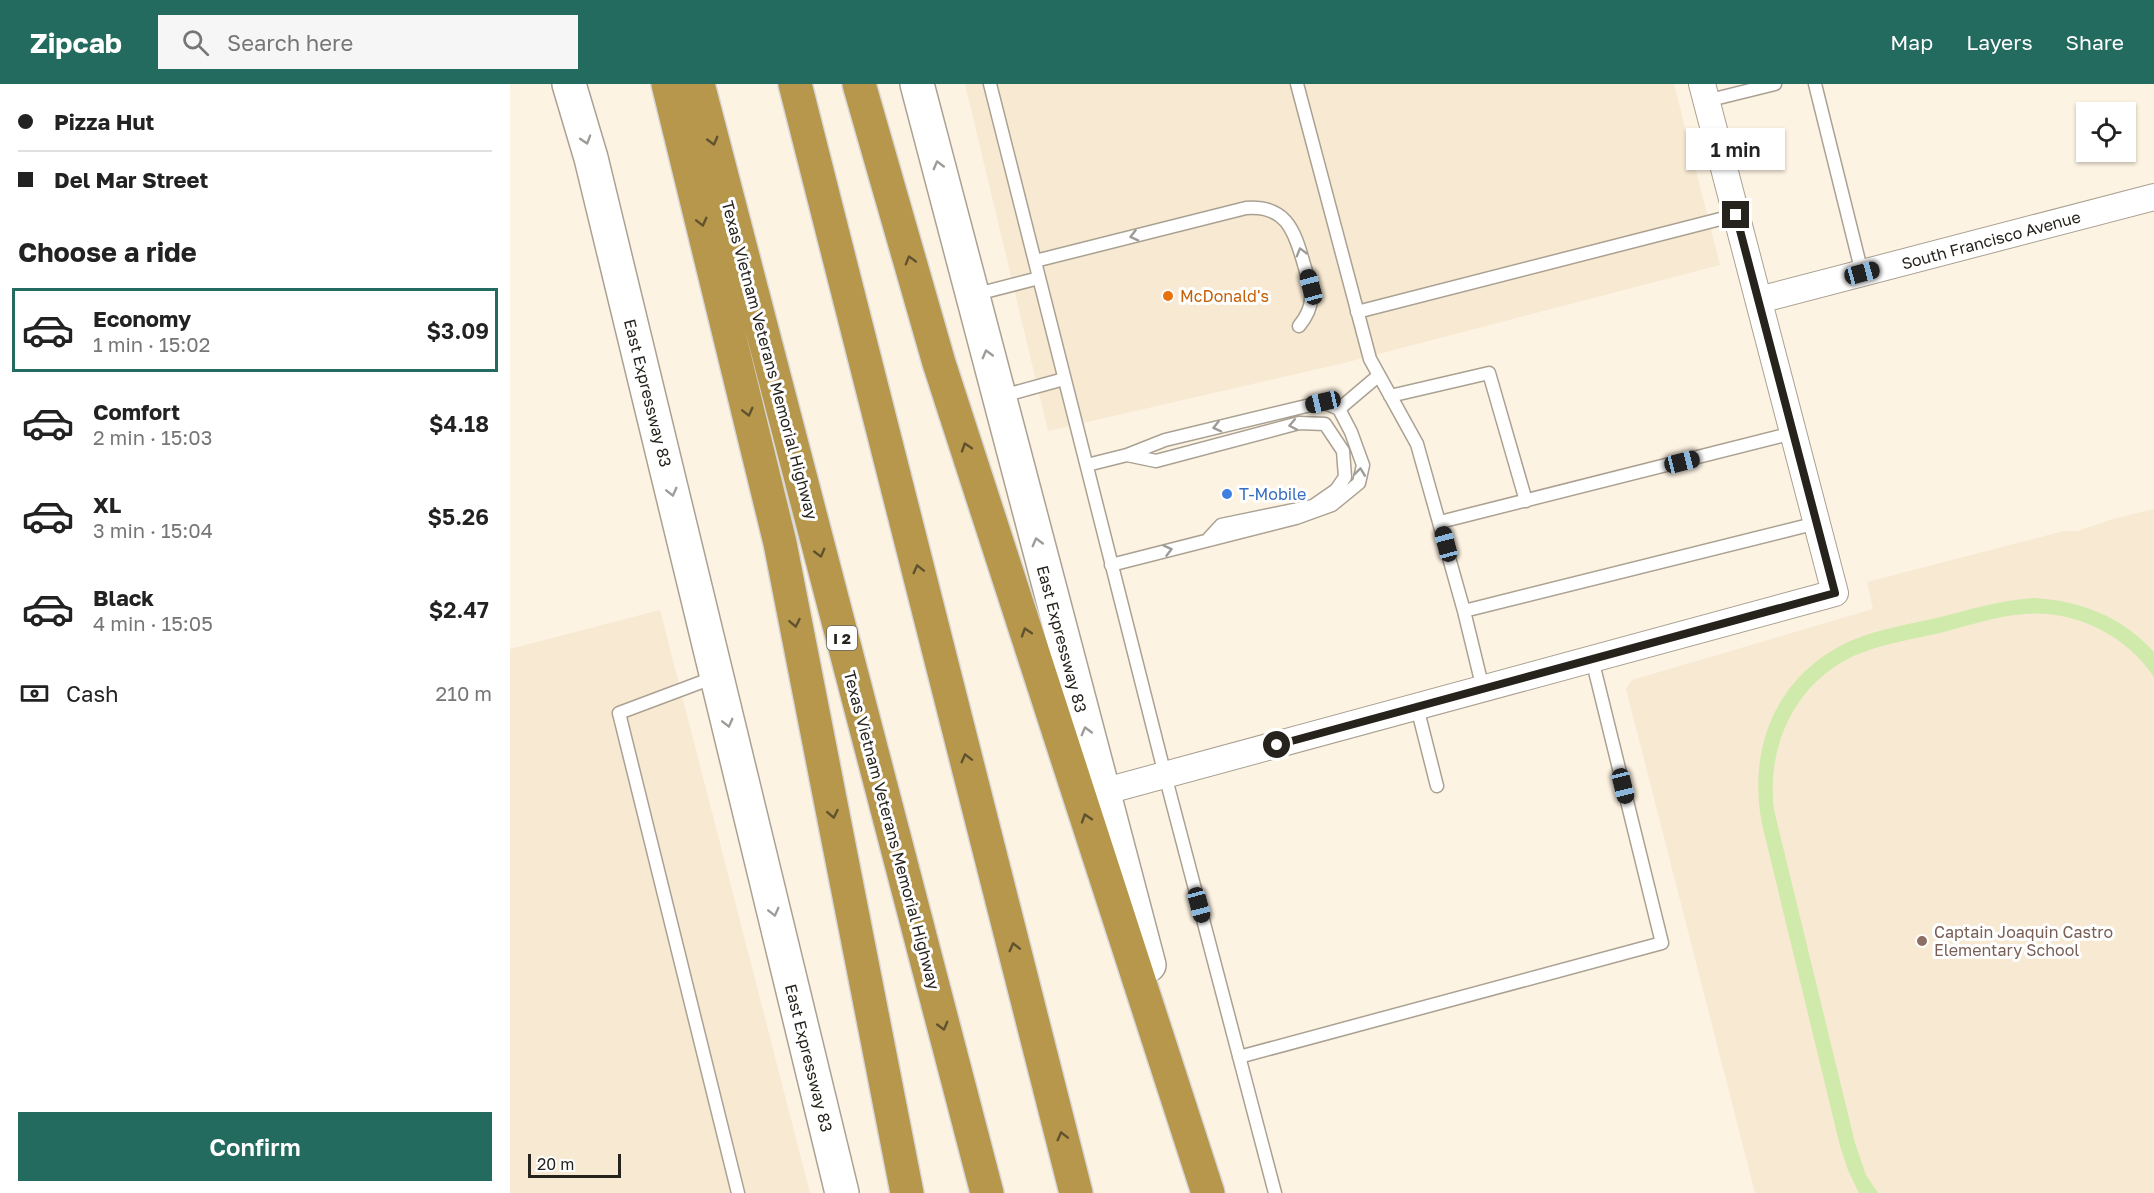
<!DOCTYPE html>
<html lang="en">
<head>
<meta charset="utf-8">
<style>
	body { margin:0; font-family:"Golos Text",sans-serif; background:#f6f6f6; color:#222; height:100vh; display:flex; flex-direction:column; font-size:22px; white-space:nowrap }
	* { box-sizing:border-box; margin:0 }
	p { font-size:20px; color:#767676 }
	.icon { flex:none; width:33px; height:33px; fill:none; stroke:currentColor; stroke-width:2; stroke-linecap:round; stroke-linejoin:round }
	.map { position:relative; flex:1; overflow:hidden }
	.panel { display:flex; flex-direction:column; background:#fff; width:510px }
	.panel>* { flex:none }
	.top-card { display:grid; align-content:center; height:132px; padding:0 18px; background:#fff }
	.fabs { position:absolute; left:1566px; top:18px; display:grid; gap:12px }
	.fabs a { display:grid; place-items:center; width:60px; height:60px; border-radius:0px; background:#fff; box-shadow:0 2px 4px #0004; font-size:30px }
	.scale { position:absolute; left:18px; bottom:15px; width:93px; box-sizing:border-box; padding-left:6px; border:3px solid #26221c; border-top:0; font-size:16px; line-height:21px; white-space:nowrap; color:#26221c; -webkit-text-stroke:4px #fff; paint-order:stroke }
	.end { position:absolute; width:27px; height:27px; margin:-14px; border:8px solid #26221c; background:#fff; box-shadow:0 0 0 3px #fff }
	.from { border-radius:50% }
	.bubble { position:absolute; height:42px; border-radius:0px; background:#fff; box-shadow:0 2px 4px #0004; font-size:20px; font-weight:600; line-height:42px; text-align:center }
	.car { position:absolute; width:18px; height:36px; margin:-18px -9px; border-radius:8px; box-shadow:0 0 4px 2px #0007; background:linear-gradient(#222 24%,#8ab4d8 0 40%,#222 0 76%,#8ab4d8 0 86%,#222 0) }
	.top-card b { display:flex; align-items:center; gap:21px; height:57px; font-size:22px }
	.top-card b+b { border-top:2px solid #e0e0e0 }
	.top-card i { width:15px; height:15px; background:#222 }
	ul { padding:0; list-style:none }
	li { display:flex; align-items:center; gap:18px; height:84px; margin:0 12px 9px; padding:0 6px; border:3px solid transparent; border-radius:0px }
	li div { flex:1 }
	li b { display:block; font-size:22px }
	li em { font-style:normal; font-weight:600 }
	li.active { border-color:#236a5f }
	li>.icon { width:54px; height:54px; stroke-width:1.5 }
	h2 { padding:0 18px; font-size:27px; line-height:72px }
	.pay { display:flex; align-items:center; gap:15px; height:66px; padding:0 18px; font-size:22px }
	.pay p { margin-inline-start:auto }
	.cta { display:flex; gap:12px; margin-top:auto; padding:12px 18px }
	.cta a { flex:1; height:69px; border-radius:0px; background:#236a5f; color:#fff; font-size:24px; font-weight:600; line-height:69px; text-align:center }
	header { display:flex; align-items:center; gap:36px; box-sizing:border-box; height:84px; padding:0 30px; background:#236a5f; color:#fff }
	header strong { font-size:28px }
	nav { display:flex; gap:33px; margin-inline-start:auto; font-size:21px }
	.search { width:420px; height:54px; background:#f6f6f6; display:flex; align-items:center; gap:15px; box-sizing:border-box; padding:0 21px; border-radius:0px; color:#767676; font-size:22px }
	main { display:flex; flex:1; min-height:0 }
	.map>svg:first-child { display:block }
	.built { fill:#f7e9d2 }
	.green { fill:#cfeaab }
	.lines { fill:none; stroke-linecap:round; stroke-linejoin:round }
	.service-casing { stroke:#aaa192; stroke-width:15 }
	.minor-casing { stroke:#aaa192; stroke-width:28 }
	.secondary-casing { stroke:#aaa192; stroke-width:36 }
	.motorway-casing { stroke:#d8d7d6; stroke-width:36 }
	.service { stroke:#fff; stroke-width:12 }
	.minor { stroke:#fff; stroke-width:26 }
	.secondary { stroke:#fff; stroke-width:33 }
	.motorway { stroke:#b6974b; stroke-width:33 }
	.oneway { stroke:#9d9c99 }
	.oneway2 { stroke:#60512f }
	.route { stroke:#26221c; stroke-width:8 }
	.food-dot { fill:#e8710a; stroke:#fff; stroke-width:2 }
	.shop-dot { fill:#3f7fe0; stroke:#fff; stroke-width:2 }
	.education-dot { fill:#8d6e63; stroke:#fff; stroke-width:2 }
	.labels { text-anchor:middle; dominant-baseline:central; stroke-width:6; stroke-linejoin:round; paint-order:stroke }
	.shield { fill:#fff; stroke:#676460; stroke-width:1.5 }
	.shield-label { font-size:15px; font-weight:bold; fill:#26221c }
	.street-label { font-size:16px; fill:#26221c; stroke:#fff }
	.food-label { font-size:16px; fill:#c56008; stroke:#fff; text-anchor:start }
	.shop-label { font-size:16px; fill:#366cbe; stroke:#fff; text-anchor:start }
	.education-label { font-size:16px; fill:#785e54; stroke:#fff; text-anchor:start }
</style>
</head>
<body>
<header>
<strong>Zipcab</strong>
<div class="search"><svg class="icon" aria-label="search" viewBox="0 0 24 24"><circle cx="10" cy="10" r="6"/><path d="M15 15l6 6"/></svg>Search here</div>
<nav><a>Map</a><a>Layers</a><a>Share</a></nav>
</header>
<main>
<section class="panel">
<div class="top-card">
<b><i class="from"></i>Pizza Hut</b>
<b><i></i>Del Mar Street</b>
</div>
<h2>Choose a ride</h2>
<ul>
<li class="active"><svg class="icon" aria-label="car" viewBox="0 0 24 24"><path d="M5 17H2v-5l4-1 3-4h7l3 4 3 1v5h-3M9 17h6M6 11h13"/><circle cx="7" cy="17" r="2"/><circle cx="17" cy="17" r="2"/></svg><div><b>Economy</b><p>1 min · 15:02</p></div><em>$3.09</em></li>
<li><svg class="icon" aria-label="car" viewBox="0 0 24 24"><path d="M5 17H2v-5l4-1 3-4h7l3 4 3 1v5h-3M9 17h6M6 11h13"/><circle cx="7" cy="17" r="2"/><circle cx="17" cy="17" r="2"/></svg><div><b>Comfort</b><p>2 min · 15:03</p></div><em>$4.18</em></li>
<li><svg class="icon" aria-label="car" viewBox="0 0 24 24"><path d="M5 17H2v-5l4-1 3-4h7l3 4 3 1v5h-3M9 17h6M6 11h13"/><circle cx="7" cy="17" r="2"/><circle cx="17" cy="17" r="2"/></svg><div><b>XL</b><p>3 min · 15:04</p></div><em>$5.26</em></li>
<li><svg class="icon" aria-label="car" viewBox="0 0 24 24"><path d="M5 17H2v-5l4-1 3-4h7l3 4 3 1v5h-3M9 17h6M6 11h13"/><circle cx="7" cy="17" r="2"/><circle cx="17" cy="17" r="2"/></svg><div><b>Black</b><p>4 min · 15:05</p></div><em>$2.47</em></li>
</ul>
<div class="pay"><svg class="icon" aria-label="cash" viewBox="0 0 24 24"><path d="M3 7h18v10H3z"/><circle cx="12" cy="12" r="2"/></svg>Cash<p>210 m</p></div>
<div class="cta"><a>Confirm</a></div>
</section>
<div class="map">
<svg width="1644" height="1109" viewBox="0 0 1644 1109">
	<rect width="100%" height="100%" fill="#fdf3e3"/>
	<path class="built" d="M455,0h709l46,181 -376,98 -296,68z
		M1644,425v684h-399l-129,-504 6,-9 241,-71 -6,-27 197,-51h14l35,-12z
		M150,526l150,583h-300v-544z"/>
	<path class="green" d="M1524,514c48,3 88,19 120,54v25c-28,-42 -79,-67 -129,-63 -29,2 -58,12 -85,19 -28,6 -58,11 -84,22 -61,27 -90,91 -82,155l81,333 11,32 12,18h-19l-11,-23 -8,-24 -78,-322c-14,-72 11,-142 78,-178 28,-15 61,-20 92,-27 34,-8 67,-19 102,-21z"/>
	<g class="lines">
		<defs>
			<path id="service" d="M480,0l175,691 110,418
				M787,0l73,275 47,85 47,167 19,78
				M1305,0l47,189
				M1196,17l69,-17
				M525,177l211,-53c39,-3 48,21 57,53 8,28 15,42 -4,65
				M463,211l66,-17
				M847,228l379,-97
				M492,312l62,-17
				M880,312l99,-23 37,128
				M829,325l39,-33
				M617,371l29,6 143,-38 26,1 18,27 2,26 -9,13 -23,16 -92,19 -12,13
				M577,381l40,-10 38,-15 158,-38 16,7 12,23 12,33 -4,18 -27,22 -36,13 -185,47
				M930,438l353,-89
				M954,527l353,-88
				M205,593l-96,36 119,480
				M907,623l20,79
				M729,973l423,-114 -70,-284"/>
			<path id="minor" d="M1249,216l395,-103
				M592,708l733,-199 -133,-509"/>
			<path id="secondary" d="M59,0l22,74 251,1035
				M407,0l232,881"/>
			<path id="motorway" d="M158,0l112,459 127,650
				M188,0l289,1109
				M285,0l281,1109
				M349,0l80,279 269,830"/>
		</defs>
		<use href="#service" class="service-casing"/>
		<use href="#minor" class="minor-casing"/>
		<use href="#secondary" class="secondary-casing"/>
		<use href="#motorway" class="motorway-casing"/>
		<use href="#service" class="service"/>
		<use href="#minor" class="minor"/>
		<use href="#secondary" class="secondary"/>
		<use href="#motorway" class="motorway"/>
	</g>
	<defs><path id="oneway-chevron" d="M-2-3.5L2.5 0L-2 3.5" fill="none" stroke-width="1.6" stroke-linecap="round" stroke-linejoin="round" transform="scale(1.5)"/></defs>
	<g class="oneway">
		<use href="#oneway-chevron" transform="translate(76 56) rotate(73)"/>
		<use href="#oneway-chevron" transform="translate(428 81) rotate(-105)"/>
		<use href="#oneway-chevron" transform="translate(624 152) rotate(166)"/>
		<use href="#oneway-chevron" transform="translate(791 168) rotate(-106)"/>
		<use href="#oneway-chevron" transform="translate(477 270) rotate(-105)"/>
		<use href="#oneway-chevron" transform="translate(783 341) rotate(169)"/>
		<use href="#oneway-chevron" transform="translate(707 343) rotate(166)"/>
		<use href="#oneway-chevron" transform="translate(850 388) rotate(-83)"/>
		<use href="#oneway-chevron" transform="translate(162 408) rotate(76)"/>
		<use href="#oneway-chevron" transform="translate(527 458) rotate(-105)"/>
		<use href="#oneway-chevron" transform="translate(658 466) rotate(-15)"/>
		<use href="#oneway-chevron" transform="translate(218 639) rotate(76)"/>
		<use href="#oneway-chevron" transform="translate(576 647) rotate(-105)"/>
		<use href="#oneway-chevron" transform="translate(264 828) rotate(76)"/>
	</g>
	<g class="oneway2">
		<use href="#oneway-chevron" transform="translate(203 57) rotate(75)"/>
		<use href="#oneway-chevron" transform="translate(192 138) rotate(76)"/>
		<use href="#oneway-chevron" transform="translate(400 176) rotate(-106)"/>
		<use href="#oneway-chevron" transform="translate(238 328) rotate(76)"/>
		<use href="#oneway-chevron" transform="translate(456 363) rotate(-108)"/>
		<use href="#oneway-chevron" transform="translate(310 469) rotate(75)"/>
		<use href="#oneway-chevron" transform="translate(408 485) rotate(-104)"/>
		<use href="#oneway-chevron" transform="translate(285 539) rotate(79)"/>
		<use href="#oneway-chevron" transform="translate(516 548) rotate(-108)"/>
		<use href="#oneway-chevron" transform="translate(456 674) rotate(-104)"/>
		<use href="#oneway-chevron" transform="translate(323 730) rotate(79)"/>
		<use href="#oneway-chevron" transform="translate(576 734) rotate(-108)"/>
		<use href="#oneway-chevron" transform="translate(504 863) rotate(-104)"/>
		<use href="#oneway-chevron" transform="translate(433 942) rotate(75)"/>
		<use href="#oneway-chevron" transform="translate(552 1052) rotate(-104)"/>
	</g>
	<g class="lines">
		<path class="route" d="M767,661l558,-152 -99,-378"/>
	</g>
	<circle class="food-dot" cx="658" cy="212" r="6"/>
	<circle class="shop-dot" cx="717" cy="410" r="6"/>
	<circle class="education-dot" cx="1412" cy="857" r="6"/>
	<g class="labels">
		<rect class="shield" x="317" y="542" width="30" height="24" rx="4.5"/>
		<g class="shield-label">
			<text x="332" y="554">I 2</text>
		</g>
		<g class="street-label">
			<text transform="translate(1481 156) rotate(-15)">South Francisco Avenue</text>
			<text transform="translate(260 276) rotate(75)">Texas Vietnam Veterans Memorial Highway</text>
			<text transform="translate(138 309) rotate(76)">East Expressway 83</text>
			<text transform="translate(552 555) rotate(75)">East Expressway 83</text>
			<text transform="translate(382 746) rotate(75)">Texas Vietnam Veterans Memorial Highway</text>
			<text transform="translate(299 974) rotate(76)">East Expressway 83</text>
		</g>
		<g class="food-label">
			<text x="670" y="212">McDonald's</text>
		</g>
		<g class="shop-label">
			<text x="729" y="410">T-Mobile</text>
		</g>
		<g class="education-label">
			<text x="1424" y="848">Captain Joaquin Castro<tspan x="1424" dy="18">Elementary School</tspan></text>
		</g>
	</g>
</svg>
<div class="fabs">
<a><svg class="icon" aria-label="locate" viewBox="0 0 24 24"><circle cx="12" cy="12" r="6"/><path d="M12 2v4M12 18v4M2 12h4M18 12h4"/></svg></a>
</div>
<div class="scale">20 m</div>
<i class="end from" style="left:767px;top:661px"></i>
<i class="end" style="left:1226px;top:131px"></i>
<div class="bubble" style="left:1176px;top:44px;width:99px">1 min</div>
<i class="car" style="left:1352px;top:189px;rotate:75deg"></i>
<i class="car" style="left:801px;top:203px;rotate:345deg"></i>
<i class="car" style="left:813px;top:318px;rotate:257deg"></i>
<i class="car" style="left:1172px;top:378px;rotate:76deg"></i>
<i class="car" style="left:936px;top:460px;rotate:345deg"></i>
<i class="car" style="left:1113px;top:702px;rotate:166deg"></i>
<i class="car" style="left:689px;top:821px;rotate:165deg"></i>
</div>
</main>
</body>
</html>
